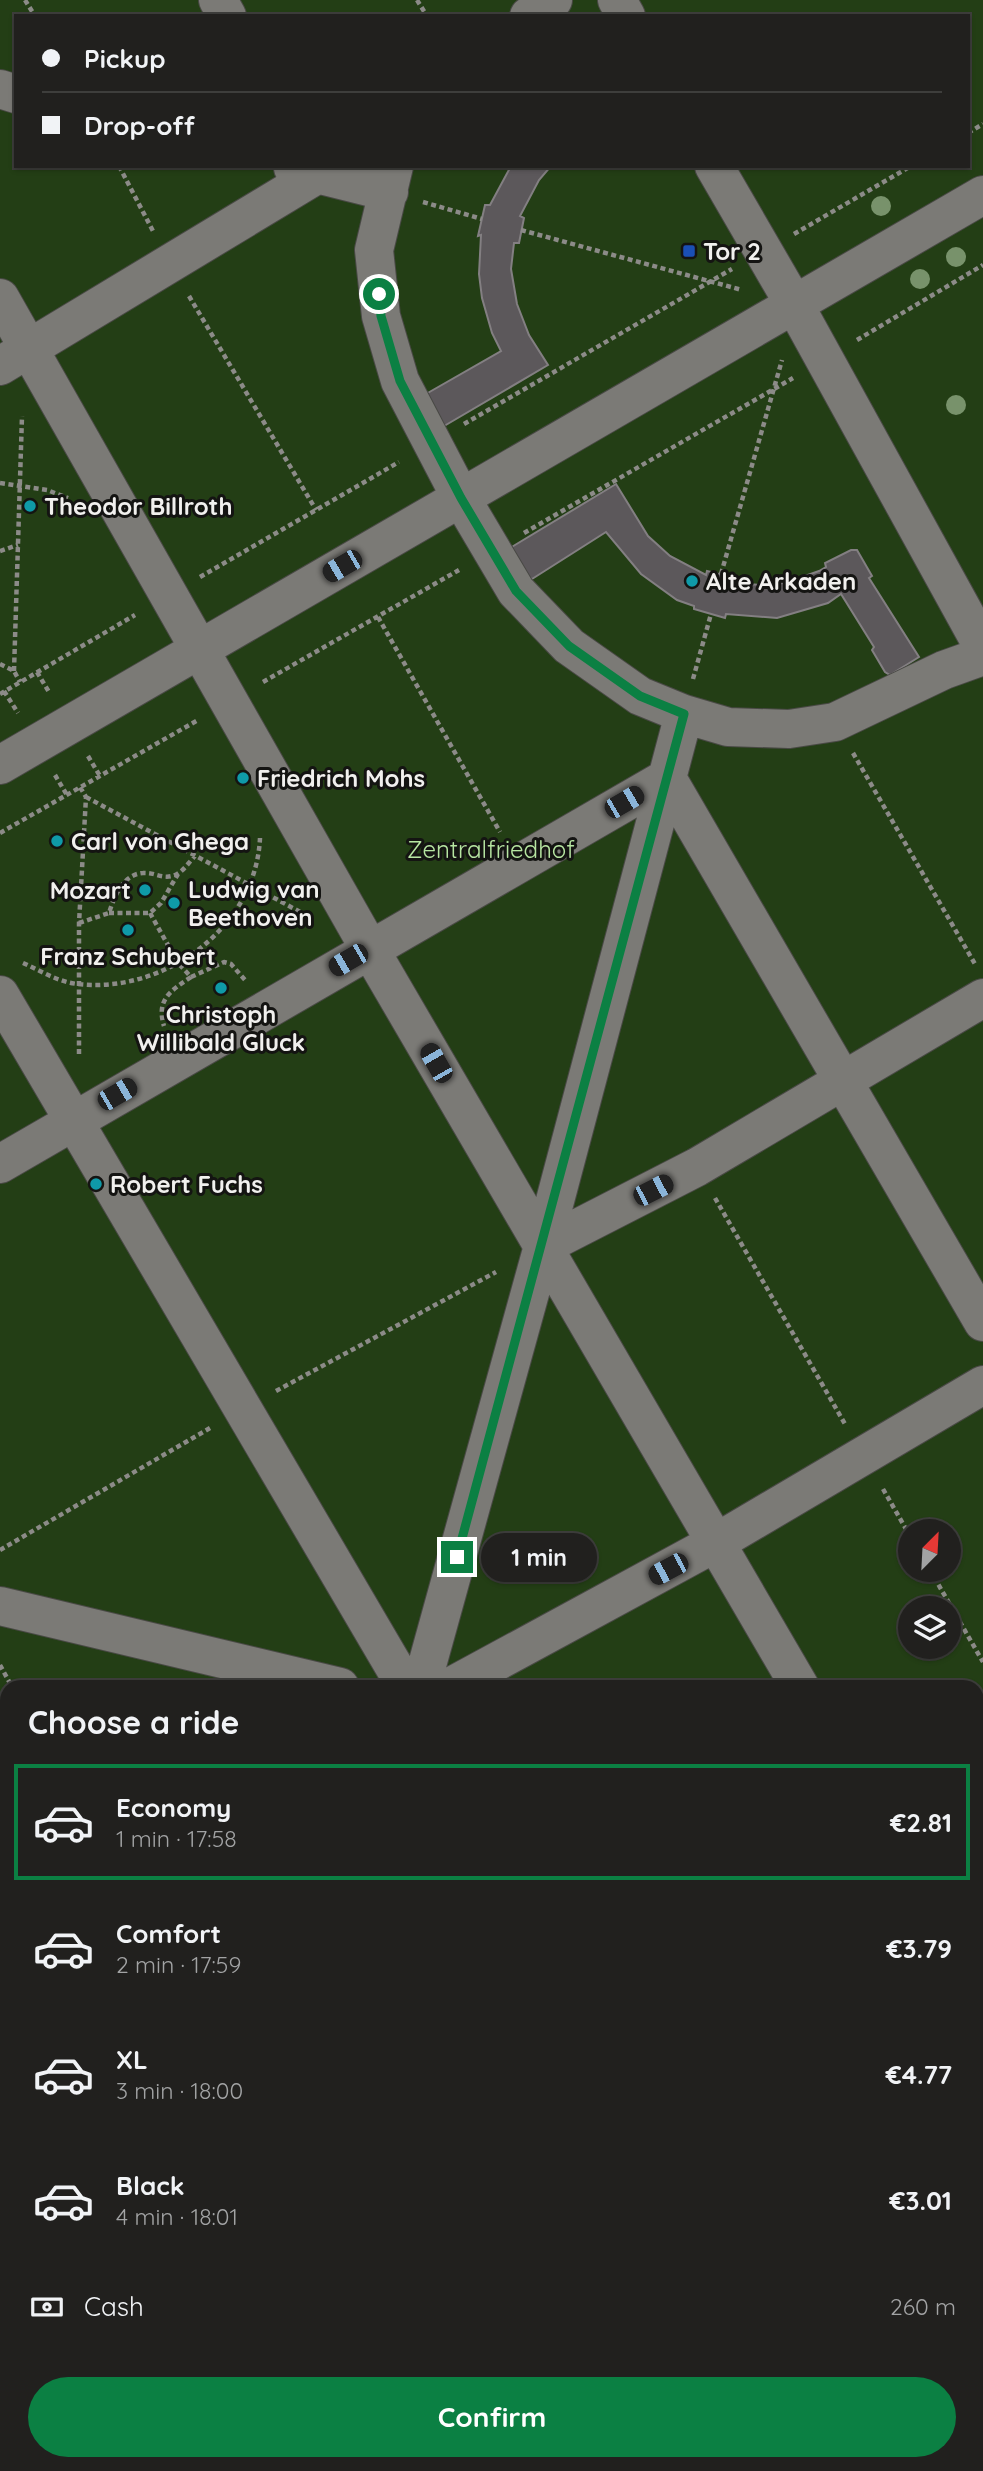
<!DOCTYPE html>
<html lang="en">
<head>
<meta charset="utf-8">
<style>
	body { margin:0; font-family:Quicksand,sans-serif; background:#292827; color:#f1f3f6; height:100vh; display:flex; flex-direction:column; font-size:26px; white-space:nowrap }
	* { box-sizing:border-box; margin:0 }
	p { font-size:23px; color:#a2a3a4 }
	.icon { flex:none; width:38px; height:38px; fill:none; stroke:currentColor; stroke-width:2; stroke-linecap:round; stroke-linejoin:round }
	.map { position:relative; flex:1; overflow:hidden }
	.panel { position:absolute; left:0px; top:1680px; width:984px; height:791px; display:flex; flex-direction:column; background:#21201e; border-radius:21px 21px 0 0; box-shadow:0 2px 5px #0004,0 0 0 2px #3e3e3c }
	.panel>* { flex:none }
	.top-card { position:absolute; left:14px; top:14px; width:956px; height:154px; border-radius:0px; box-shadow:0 2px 5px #0004,0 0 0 2px #3e3e3c; display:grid; align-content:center; height:154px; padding:0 28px; background:#21201e }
	.needle { width:46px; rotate:24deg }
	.tools { position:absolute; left:898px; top:1519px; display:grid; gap:14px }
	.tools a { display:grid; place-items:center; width:63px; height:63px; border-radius:50%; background:#21201e; box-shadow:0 2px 5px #0004,0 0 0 2px #3e3e3c; font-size:35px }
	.end { position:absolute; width:32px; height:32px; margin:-16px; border:9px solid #0b8043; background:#fff; box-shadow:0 0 0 4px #fff }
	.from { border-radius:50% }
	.bubble { position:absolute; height:49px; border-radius:24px; background:#21201e; box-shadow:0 2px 5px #0004,0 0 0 2px #3e3e3c; font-size:23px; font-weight:700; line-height:49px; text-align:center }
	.car { position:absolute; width:21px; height:42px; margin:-21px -10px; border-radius:9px; box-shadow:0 0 5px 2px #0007; background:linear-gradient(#222 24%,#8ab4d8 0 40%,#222 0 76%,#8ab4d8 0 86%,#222 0) }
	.top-card b { display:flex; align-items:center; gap:24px; height:66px; font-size:26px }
	.top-card b+b { border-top:2px solid #3e3e3c }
	.top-card i { width:18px; height:18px; background:#f1f3f6 }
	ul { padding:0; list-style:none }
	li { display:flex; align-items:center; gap:21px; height:116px; margin:0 14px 10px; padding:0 14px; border:4px solid transparent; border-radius:0px }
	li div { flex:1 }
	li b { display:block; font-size:26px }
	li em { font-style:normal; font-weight:700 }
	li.active { border-color:#0b8043 }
	li>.icon { width:63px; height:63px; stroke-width:1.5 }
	h2 { padding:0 28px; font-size:32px; line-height:84px }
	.pay { display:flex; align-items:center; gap:18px; height:77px; padding:0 28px; font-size:26px }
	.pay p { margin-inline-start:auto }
	.action { display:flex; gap:14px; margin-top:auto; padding:14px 28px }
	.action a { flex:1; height:80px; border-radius:42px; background:#0b8043; color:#fff; font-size:28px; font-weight:700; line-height:80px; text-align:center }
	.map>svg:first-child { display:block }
	.green { fill:#233e15; fill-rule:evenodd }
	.building { fill:#5c585b; stroke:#837f82; stroke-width:2 }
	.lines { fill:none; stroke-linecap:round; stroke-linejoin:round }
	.minor-casing { stroke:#494945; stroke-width:40 }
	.path { stroke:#8c8b88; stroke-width:4.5; stroke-dasharray:5 3.5; stroke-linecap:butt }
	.minor { stroke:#7b7a76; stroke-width:38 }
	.tree { fill:#78926b }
	.route { stroke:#0b8043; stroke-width:9 }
	.transit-dot { fill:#1a4fb4; stroke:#141412; stroke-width:2.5 }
	.culture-dot { fill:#0f9aa8; stroke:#141412; stroke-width:2.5 }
	.labels { text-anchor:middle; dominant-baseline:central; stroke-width:6; stroke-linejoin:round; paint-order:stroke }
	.poi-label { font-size:24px; font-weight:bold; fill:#f1f0ee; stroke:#141412; text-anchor:start }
	.park-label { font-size:24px; fill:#b7e6a2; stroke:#141412 }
</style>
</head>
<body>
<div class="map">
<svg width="983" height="2471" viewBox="0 0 983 2471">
	<rect width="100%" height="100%" fill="#2c2b28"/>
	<path class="green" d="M0,0h983v2471h-983zM16,16h952v150h-952zM910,1531h38v39h-38zM910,1608h38v39h-38zM7,1687h969v777h-969z"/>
	<path class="building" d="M511,166h40l-12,14 -19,36 4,2 -5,25h-5l-3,26 6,35 12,31 19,30 -109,64 -20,-31 82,-47 -9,-18 -10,-35 -3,-24 2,-39 -3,1 7,-31h5z
		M616,484l32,52 22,20 36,19 1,-4 28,7 -1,5 27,2 24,-2 34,-12 7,-4 -1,-4 26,-13h6l15,26 -3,2 50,79 -29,18 -5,-3 -13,-22 2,-3 -33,-53 -13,9 -51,15 -51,-4 -1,4 -31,-9v-3l-17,-6 -36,-26 -35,-42 -74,47 -6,-2 -16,-29z"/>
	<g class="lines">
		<defs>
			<path id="minor" d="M218,0l9,16
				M617,0l9,16
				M529,16l24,-16
				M0,89l16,5
				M394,166l-20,84 7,66 19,65 61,117 55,93 53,55 71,50 44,18 44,13 61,2 46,-7 109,-52 39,-14
				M714,166l80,138 189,343
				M293,168l96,24
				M0,298l369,650 431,739
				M0,366l318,-192 -5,-8
				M0,765l983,-570
				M0,995l406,692
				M0,1164l667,-386 316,544
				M543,1246l154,-79 286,-169
				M0,1606l340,81
				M421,1687l122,-441 141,-532
				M450,1687l267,-145 266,-157
				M0,1954l7,-4
				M976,1994l7,11
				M976,2184l7,-3
				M0,2369l7,11
				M57,2464l5,7
				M832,2464l3,7
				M214,2471l2,-7
				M485,2471l12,-7"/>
		</defs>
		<use href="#minor" class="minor-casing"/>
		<path class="path" d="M25,0l10,16
			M417,0l10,16
			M968,133l15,-9
			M119,166l34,65
			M423,202l59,17
			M521,230l221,60
			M794,234l117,-68
			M189,296l127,214
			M857,340l126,-75
			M464,424l268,-155
			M0,483l47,7 21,8
			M524,533l269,-155
			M0,551l18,-6
			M721,574l61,-214
			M200,577l199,-115
			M378,617l122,215
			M0,664l14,7 6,11
			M14,671l8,-255
			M37,672l12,20
			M693,679l18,-65
			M263,682l196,-112
			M4,691l14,22
			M0,694l135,-79
			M853,753l122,211
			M88,756l12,20
			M55,775l12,20
			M86,797l218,117
			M0,833l198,-113
			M109,913h41l11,-10 17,-29
			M150,913l28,50 13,14c-21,14 -35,23 -27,49
			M79,923l30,-10c5,-16 14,-39 34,-40 12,-1 20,7 32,2 8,-3 14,-13 20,-19
			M23,963c18,8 35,19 55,21 86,10 178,-56 182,-146
			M191,977l33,-15 7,2 14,16
			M79,1054v-131l7,-126 -6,-10
			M715,1198l130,226
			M276,1391l220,-119
			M883,1489l27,47
			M0,1550l210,-122
			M930,1570l53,92
			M0,1665l12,22
			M976,1785l7,-3"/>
		<use href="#minor" class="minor"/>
	</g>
	<g class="tree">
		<circle cx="881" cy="206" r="10"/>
		<circle cx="956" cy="257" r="10"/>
		<circle cx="920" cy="279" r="10"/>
		<circle cx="956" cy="405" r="10"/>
	</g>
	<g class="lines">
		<path class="route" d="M379,294l2,22 19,65 61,117 55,93 53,55 71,50 44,18 -227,843"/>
	</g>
	<rect class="transit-dot" x="682" y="244" width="14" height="14" rx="3.5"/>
	<g class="culture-dot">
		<circle cx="30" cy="506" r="7"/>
		<circle cx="692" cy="581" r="7"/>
		<circle cx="243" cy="778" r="7"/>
		<circle cx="57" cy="841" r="7"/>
		<circle cx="145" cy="890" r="7"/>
		<circle cx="174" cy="903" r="7"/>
		<circle cx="128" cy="930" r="7"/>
		<circle cx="221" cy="988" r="7"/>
		<circle cx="96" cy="1184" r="7"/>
	</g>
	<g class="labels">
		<g class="poi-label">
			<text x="703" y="251">Tor 2</text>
			<text x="44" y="506">Theodor Billroth</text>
			<text x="706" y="581">Alte Arkaden</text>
			<text x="257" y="778">Friedrich Mohs</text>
			<text x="71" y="841">Carl von Ghega</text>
			<text x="188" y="889">Ludwig van<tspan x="188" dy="28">Beethoven</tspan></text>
			<text x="131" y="890" text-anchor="end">Mozart</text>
			<text x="128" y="956" text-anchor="middle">Franz Schubert</text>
			<text x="221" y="1014" text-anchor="middle">Christoph<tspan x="221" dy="28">Willibald Gluck</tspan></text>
			<text x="110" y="1184">Robert Fuchs</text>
		</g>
		<g class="park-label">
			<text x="491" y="849">Zentralfriedhof</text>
		</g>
	</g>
</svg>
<div class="tools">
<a><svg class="needle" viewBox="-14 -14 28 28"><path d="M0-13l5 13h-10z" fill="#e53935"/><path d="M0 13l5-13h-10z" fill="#a2a3a4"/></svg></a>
<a><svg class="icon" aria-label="layers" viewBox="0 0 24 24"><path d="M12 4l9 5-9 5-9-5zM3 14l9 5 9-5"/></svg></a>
</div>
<i class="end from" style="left:379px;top:294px"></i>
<i class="end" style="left:457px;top:1557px"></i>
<div class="bubble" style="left:481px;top:1533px;width:116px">1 min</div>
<i class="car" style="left:342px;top:566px;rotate:240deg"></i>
<i class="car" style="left:624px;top:802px;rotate:60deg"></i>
<i class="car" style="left:348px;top:960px;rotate:240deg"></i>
<i class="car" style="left:436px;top:1063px;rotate:330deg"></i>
<i class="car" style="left:117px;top:1094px;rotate:60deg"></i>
<i class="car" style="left:653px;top:1190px;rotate:63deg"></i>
<i class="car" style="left:668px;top:1569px;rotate:242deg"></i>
<div class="top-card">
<b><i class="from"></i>Pickup</b>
<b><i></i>Drop-off</b>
</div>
<section class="panel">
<h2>Choose a ride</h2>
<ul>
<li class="active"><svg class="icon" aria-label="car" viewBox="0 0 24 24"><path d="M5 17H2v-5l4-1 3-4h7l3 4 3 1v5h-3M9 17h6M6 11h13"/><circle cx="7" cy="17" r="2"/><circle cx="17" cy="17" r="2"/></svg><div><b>Economy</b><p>1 min · 17:58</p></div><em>€2.81</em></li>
<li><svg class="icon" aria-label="car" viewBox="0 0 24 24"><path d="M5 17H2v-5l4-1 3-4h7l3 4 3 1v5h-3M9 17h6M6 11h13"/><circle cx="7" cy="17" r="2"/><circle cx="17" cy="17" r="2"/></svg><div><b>Comfort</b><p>2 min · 17:59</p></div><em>€3.79</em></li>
<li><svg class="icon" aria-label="car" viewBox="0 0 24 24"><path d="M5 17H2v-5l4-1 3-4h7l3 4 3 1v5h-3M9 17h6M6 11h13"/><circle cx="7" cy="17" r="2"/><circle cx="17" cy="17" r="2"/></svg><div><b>XL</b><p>3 min · 18:00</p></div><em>€4.77</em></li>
<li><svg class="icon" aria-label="car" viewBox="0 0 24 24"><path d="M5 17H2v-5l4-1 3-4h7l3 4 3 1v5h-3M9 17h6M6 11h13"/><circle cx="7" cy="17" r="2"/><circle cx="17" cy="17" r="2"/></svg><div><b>Black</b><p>4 min · 18:01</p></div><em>€3.01</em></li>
</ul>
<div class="pay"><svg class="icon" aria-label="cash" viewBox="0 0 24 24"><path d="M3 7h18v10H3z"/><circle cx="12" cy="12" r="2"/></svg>Cash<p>260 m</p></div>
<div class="action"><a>Confirm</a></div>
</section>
</div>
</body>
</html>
